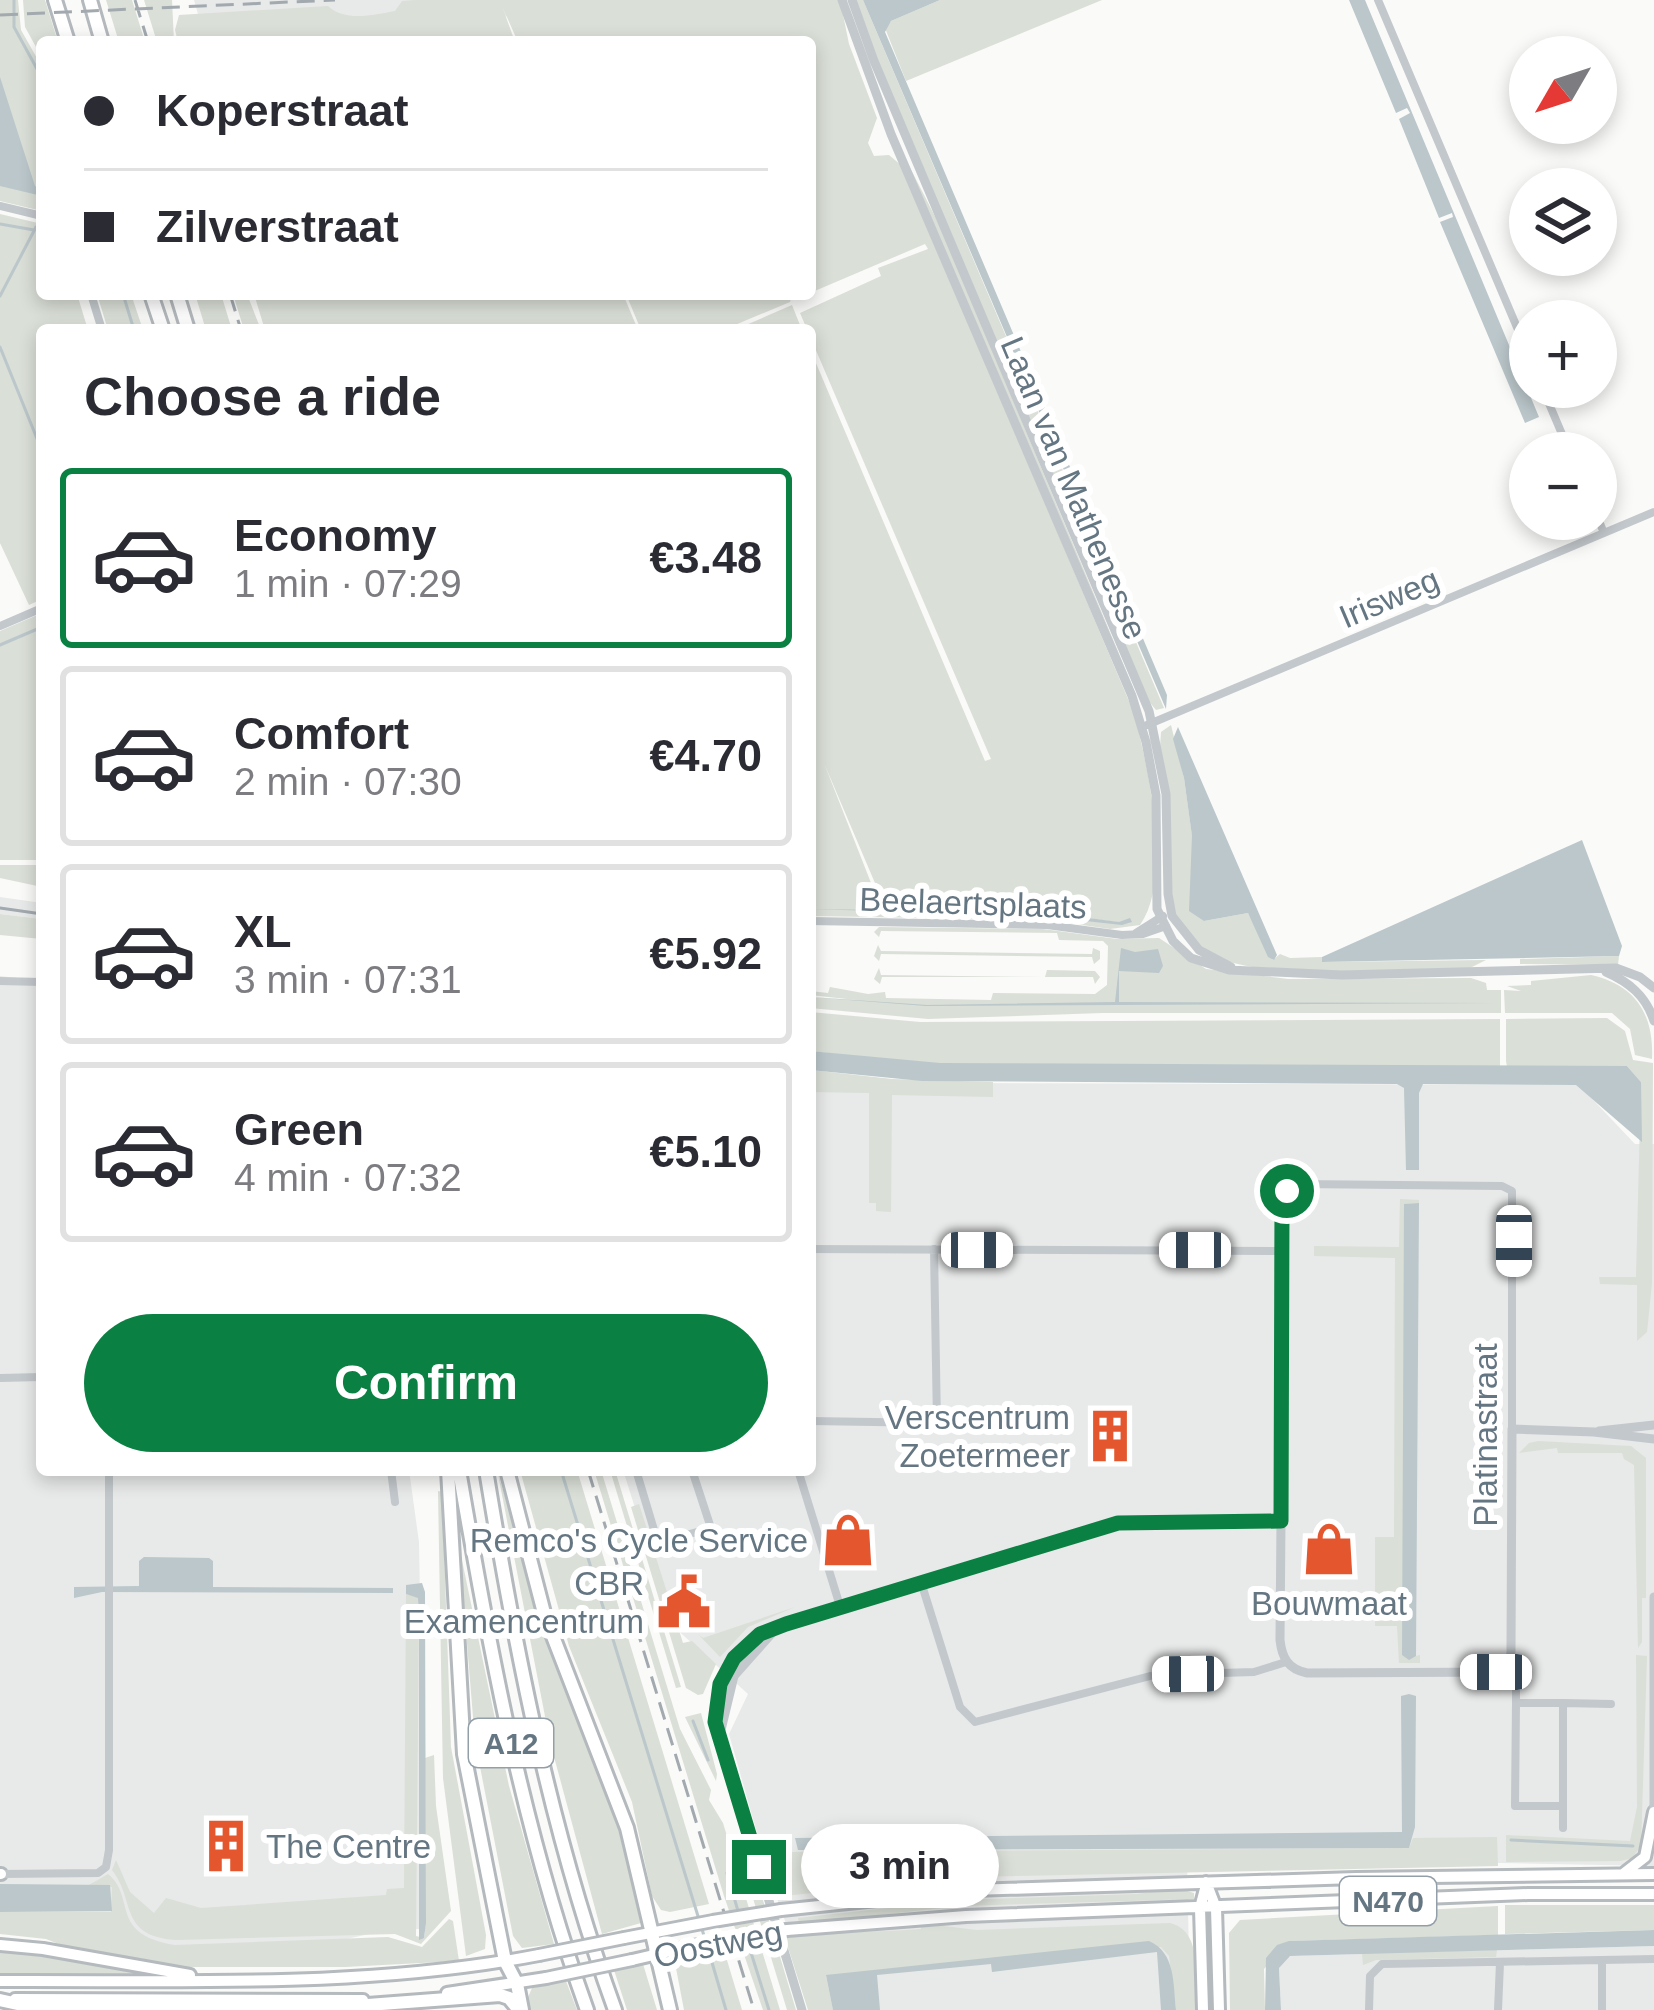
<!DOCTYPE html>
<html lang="en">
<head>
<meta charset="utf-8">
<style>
	body { margin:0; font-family:Arial,sans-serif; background:#f7f7f7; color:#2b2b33; height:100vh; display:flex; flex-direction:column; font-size:45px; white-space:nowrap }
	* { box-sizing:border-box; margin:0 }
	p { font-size:39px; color:#7c7c81 }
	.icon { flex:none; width:66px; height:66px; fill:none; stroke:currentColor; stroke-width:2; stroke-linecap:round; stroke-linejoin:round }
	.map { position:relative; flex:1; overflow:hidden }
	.details { position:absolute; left:36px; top:324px; width:780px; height:1152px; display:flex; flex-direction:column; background:#fff; border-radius:12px; box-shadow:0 6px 18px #0003 }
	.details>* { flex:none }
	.top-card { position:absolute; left:36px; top:36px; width:780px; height:264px; border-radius:12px; box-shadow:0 6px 18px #0003; display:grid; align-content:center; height:264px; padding:0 48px; background:#fff }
	.needle { width:78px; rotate:231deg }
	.tools { position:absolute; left:1509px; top:36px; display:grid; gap:24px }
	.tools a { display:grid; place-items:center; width:108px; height:108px; border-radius:50%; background:#fff; box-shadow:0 6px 18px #0003; font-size:60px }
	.end { position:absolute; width:54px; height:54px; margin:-27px; border:15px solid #0b8043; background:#fff; box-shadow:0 0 0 6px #fff }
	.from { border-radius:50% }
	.bubble { position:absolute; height:84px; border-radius:42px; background:#fff; box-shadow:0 6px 18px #0003; font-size:39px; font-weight:700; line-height:84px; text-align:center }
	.car { position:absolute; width:36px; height:72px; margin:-36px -18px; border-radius:15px; box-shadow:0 0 9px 3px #0007; background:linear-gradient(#fff 24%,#345 0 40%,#fff 0 76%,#345 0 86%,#fff 0) }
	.top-card b { display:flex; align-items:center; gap:42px; height:114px; font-size:45px }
	.top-card b+b { border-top:3px solid #e1e1e2 }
	.top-card i { width:30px; height:30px; background:#2b2b33 }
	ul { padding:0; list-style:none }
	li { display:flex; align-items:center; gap:36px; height:180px; margin:0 24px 18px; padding:0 24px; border:6px solid #e1e1e2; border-radius:12px }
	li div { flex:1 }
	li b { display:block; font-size:45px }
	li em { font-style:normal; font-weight:700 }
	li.current { border-color:#0b8043 }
	li>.icon { width:108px; height:108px; stroke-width:1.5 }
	h2 { padding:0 48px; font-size:54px; line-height:144px }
	.action { display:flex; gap:24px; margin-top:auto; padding:24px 48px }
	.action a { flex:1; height:138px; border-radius:72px; background:#0b8043; color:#fff; font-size:48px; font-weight:700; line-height:138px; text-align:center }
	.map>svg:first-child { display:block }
	.built { fill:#e8e9e9 }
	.green { fill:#dadfd7; fill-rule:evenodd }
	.water { fill:#bbc7cb }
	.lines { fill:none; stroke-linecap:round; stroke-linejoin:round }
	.stream { stroke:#bbc7cb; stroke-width:3 }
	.primary-casing { stroke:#b5babe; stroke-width:16 }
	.motorway-casing { stroke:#b4b9bd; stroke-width:18 }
	.minor { stroke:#c3c8cc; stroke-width:8 }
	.tertiary { stroke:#c3c8cc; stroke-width:9 }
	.primary { stroke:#fff; stroke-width:10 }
	.motorway { stroke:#fff; stroke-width:12 }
	.tram { stroke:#a2aab0; stroke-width:3 }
	.rail { stroke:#a2aab0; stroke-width:3; stroke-dasharray:18 9; stroke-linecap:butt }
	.primary-bridge-casing { stroke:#b5babe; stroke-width:16; stroke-linecap:butt }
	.primary-bridge { stroke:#fff; stroke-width:10 }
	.route { stroke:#0b8043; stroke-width:15 }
	.labels { text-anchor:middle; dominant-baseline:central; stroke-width:12; stroke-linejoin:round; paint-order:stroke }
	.shield { fill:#fff; stroke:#939fa8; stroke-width:3 }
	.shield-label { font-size:30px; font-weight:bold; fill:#657683 }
	.street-label { font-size:33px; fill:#657683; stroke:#fff }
	.poi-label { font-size:33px; fill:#657683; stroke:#fff; text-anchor:end }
</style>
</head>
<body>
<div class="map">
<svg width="1654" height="2010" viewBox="0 0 1654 2010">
	<rect width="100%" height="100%" fill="#fafaf8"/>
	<path class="built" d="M194,0h464l-389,42h-63z
		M0,897l42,6v16l-42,-5z
		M0,976l42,5v489h367l10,72 7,387h-33l-89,19 -142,2 -162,-27z
		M810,1070l113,13 656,2 56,59h19v722l-467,-9 3,153h-373l-47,-131 -41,-145 19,-40 -76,-69 -49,-155h187z
		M1654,1946v64h-373l-2,-42 3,-8 8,-4z"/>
	<path class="green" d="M0,0h18l3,30 21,37v144l-42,-10z
		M23,0h22l13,42h-16v16l-17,-31z
		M106,0h26l13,42h-26z
		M144,0h28l2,42h-17z
		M415,0h425l9,44 28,74 -9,25 6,13 15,-1 13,11 232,547c14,54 39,166 6,212l-30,4 -62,-9 -238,-4 4,-7h-4v-560l175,412 6,-2 -191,-446 81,-37 -3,-8 50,-19 -3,-5 -115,49v-251h-292l-16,-36 13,36h-337l-3,-12 4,-15 149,-9c16,16 46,9 67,5l7,-10zM824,763l62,146 157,3 88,12 -128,-10 -121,-3z
		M855,0h8l301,708 -8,2 -9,-11 -268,-632z
		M940,0h162l-196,81 -21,-53 6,-7z
		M906,160l35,68 199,476z
		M0,214l42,10v70h35l11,36h-46v269l-13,6 -29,-62z
		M97,294h34l12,36h-35z
		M195,294h26l11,36h-26z
		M233,294h14l14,36h-17z
		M254,294h369l15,36h-373z
		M626,294h182l-12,5 -4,-3 -2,6 -67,28h-82z
		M792,305l10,25h-68l3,-1z
		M42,613v247h-42v-229z
		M1171,725l13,53 20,143 44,-8 25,47 7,-6 10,4 32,-1v5l164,-2 -16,8c-62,2 -207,14 -258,-13 -20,-10 -32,-30 -40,-49l-12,-159 1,-15z
		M0,865h42v22l-42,-9z
		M0,914l42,5v20l-42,-4z
		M879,927l164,2 74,10 42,-1 47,31 82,10 183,-1 15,5 1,7h14v23h-399l-174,6 -118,-11v-11l46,3 -46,-5v-4l18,2 2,-6 38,7 17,-2 1,6 105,2 2,-7 102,1 12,-9 1,-39 -5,-5 -44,-1 -2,-7 -176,-2 -2,6 -5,-5z
		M878,945l3,6 211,3 1,-6 7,3v8l-6,5 -2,-7 -211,-3 -2,7 -5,-5z
		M1619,956l-1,9 -98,-1v-5z
		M879,968l2,7 164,2 2,-7 48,1 5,6 -5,7 -2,-7h-211l-2,7 -6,-5z
		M1591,975c45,10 63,40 61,84l-17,-4 -5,-26 -18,-16h-107l-1,-23 17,1 -14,-5 24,-1v-4z
		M810,1012l110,10 580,-3v48l-584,-4 -106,-12z
		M1607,1018l18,13 8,29 20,3 -1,220 -5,49 -10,9v-56l-37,-1 -1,-7h37l5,-195 -14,-16 -120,1 -1,-6v-42z
		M810,1070l82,9 101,3v15l-101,-2 -1,117 -15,-1v-8h-7v-110l-59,-1z
		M1400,1199l19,1v3l-14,1 6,453 9,-2v8h-21l-2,-37h-22v-89h19l1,-279 -81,-2v-10l85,1z
		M1538,1441l93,5 15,12v140h-4v44l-4,6 -4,-183 -10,-6 -2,-6h-64l-1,-5 -38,5 10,-10z
		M520,1470h57l132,434 -39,8 -9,-2 -9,-14 -20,-94 -63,-156z
		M594,1470h7l79,259 31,61 -2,10 14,23 57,187h-17l-39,-114z
		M610,1470h5l66,217 -5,1z
		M498,1474l61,195 51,125 31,115v14l-39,11 -52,-192z
		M438,1491l4,1 9,255 35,188 -1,14 -19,7 -23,-178z
		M639,1504l44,139 9,-2 24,23 -13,30 -5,1 -12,-7 -55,-181z
		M459,1546l50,240 45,158 -32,4 -9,-12 -38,-195z
		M406,1594l12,3 1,19 -3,320 8,2 2,-15 -1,-165 9,-3 2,51 15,105 -30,33 -26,-10 -219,6c-58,-4 -40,-40 -64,-70l4,-10 14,32 24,21 12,-15 35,10 185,-13 1,-6 17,-1z
		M795,1607l-47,20 -28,30 -22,-23 5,4z
		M1636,1655l11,1 -6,190 -9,12 -11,3 -115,1v-27l124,6 7,-34z
		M701,1713l16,61 -1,7 -31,-64z
		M1497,1837l1,29 -533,11 -191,20 -15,-47 21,-4 6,6 623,-4 4,-10z
		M753,1870l3,7 40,133h-9l-42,-138z
		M108,1874c29,24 0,60 67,71l213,-8 34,10 27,-28 4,2 6,40 -114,6h-175l-88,-14 -36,-14 -46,-5v-22h111l1,-25 -23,-2z
		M1177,1888l17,5v6l-234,7 -161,18 -1,-6 162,-18 177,-6z
		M1505,1905h149v25l-149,4z
		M1498,1906v29l-208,6 -26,28 1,41h-35l-1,-77 11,-13z
		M1170,1923c35,9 24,58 25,87h-19l-7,-54 -8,-9 -335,29 7,34h-25l-23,-72c45,-8 90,-5 136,-9l1,-5h5l50,6z
		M723,1947l19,63h-58l-9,-47 13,-8z
		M1497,1950l-1,7 -120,3 -13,5 -1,-12z
		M0,1951l47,2 136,21h-183z
		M643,1964l14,46h-30l-13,-40z
		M566,1981l11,29h-48l-3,-8 6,-14z"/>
	<path class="water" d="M863,0h77l-49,21 -6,11 282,663 -1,14z
		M1349,0h16l174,417 -14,6 -85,-201 13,-5 -1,-4 -13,5 -40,-99 11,-6 -3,-5 -11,5z
		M0,77l35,109 7,4v6l-42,-10z
		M1178,727l99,228 -3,5 -6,-3 -20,-44 -44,8 -15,-10 3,-75 -8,-58 -11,-39z
		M1582,840l40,106 -3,10 -297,6v-5z
		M810,909l233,3 76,10 11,-4 2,4 -10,3 -82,-9z
		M1121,948l14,4 23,-3 5,17 -4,7 -40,-2v31l376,1 -569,3 -116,-9 117,8 188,-3z
		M810,1051l130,12 687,3 14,16 1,60 -66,-57 -153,-1 -4,9v77h-13l-2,-82 -7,-4 -475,-3 -112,-11z
		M1419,1203l-3,453 -7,4 -7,-5 2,-451z
		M144,1557l65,1 4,3v26l180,1v5l-291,-1 -28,6v-11l65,-1v-25z
		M422,1583l3,9 1,331 -2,15 -5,2v-324l-1,-18 -12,-4v-9z
		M1409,1694l7,2 -1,131 -6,21 -611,2 -3,-12 607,-6 -1,-136z
		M0,1884l110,1 2,26 -112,1z
		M1654,1930v16l-364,10 -11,12 2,42h-16l1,-52 11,-13 12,-4z
		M1149,1941c27,12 24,43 27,69h-15l-4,-58 -165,20 -1,-8 -114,11 3,35h-47l-7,-35z"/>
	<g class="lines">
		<path class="stream" d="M14,0v27l28,51
			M0,224l34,6
			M123,294l11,36
			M0,296l36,-69
			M0,347l42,104
			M0,645l42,-18
			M561,1470l144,469
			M693,1721l15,39
			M1511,1840l122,6
			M727,1873l11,38
			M748,1943l21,67
			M708,1949l18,61"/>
		<defs>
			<path id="primary" d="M0,1874h1
				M1623,1874l22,-17 9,-45
				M1206,1882l10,26 3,102
				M781,1910l191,-20 384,-12 298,-4
				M787,1930l179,-14 562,-22h126
				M624,1938l89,-17
				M0,1945l43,4 147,26
				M632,1960l56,-13
				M0,1981c179,-1 362,8 539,-26
				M447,1993l99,-15
				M15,1999l348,1
				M1203,2010l-3,-102 6,-23"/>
			<path id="motorway" d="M55,0l13,42
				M90,0l12,42
				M151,294l12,36
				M177,294l11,36
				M448,1470l16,284 41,207 12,23 5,26
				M459,1470c31,183 65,365 128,540
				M486,1470c30,183 65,365 129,540
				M507,1470l37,143 83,215 43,182
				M0,2000l27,6 288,3 185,-14 9,3 9,11"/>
		</defs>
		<use href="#primary" class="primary-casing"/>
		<use href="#motorway" class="motorway-casing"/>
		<path class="minor" d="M1378,0l152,358
			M0,206l42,10
			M91,294l11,36
			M1542,387l28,66
			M1596,514l8,19
			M0,626l42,-18
			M1147,725l507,-213
			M810,921l237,4 75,10 21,-1 23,-8
			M1136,933l27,-17
			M0,981l42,1
			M810,1249l472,2
			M0,1378l42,-1
			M810,1421l127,2 -3,-174
			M391,1470l4,32
			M636,1470l22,73 53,-15 -19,-58
			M798,1470l42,136
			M1281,1521l1,-320 5,-10 10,-7 205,2 10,5v238
			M921,1582l39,125 15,15 179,-47 100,-3 32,-10
			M1504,1672l12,14v17h47v125
			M1516,1703l-1,103h47
			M1563,1703l48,1
			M1,1874l97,-1 8,-6 3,-17v-380
			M1369,2010l1,-34 12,-12 272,-5
			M1498,2010l2,-47
			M1602,2010v-49"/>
		<path class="tertiary" d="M842,0l49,134 241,562 14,46 10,53 1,114 16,32 18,17 38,12 113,5 274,-7 24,9 14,11
			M852,0l22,61 275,650 17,83 2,100 4,22 27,34 32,17
			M1606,972c23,10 40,24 48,49
			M1599,1431l55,-6
			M1654,1597v215
			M721,1730l13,-54 39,-44
			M802,2010l-87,-288 5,-38 14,-26 26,-24 26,-10 332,-101 163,-2 -1,119c2,18 8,29 27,33l197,-1 6,-7 1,-14 1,-222 82,3 60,7"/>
		<use href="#primary" class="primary"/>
		<use href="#motorway" class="motorway"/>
		<path class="tram" d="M0,908l42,6"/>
		<path class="rail" d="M135,0l13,42
			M0,15l335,-15
			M230,294l11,36
			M588,1470l166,540"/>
		<defs>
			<path id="primary-bridge" d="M713,1921l68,-11
				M688,1947l99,-17
				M539,1955l85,-17
				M546,1978l86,-18"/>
		</defs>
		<use href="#primary-bridge" class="primary-bridge-casing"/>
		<use href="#primary-bridge" class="primary-bridge"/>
	</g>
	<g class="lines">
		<path class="route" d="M759,1867l-44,-145 5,-38 14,-26 26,-24 26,-10 332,-101 163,-2 1,-320 5,-10"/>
	</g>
	<defs>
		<symbol id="building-bare" viewBox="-9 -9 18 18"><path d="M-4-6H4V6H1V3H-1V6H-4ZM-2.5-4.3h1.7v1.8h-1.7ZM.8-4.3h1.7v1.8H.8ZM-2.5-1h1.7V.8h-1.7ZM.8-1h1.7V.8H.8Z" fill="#e4572e" stroke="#fff" stroke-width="2.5" paint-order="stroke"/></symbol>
		<symbol id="shop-bare" viewBox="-9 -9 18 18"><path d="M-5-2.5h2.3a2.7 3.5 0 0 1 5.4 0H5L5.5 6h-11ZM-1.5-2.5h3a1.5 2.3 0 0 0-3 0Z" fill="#e4572e" stroke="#fff" stroke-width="2.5" paint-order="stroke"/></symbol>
		<symbol id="civic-bare" viewBox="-9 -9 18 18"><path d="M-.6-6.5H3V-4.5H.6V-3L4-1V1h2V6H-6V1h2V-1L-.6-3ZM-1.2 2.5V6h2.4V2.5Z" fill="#e4572e" stroke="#fff" stroke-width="2.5" paint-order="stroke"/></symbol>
	</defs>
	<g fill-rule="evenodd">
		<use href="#building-bare" x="1072" y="1398" width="76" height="76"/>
		<use href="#shop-bare" x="810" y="1502" width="76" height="76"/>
		<use href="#shop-bare" x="1291" y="1511" width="76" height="76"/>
		<use href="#civic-bare" x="646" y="1564" width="76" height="76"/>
		<use href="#building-bare" x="188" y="1808" width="76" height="76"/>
	</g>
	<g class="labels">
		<g class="shield">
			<rect x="469" y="1719" width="84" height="48" rx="9"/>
			<rect x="1340" y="1877" width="96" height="48" rx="9"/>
		</g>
		<g class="shield-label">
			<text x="511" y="1743">A12</text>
			<text x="1388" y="1901">N470</text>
		</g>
		<g class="street-label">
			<text transform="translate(1074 488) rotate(67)">Laan van Mathenesse</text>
			<text transform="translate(1389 598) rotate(-23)">Irisweg</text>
			<text transform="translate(973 903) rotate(2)">Beelaertsplaats</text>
			<text transform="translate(1485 1435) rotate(-90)">Platinastraat</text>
			<text transform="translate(718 1944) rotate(-11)">Oostweg</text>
		</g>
		<g class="poi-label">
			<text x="1070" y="1417">Verscentrum<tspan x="1070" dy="38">Zoetermeer</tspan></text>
			<text x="808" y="1540">Remco's Cycle Service</text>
			<text x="644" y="1583">CBR<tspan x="644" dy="38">Examencentrum</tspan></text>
			<text x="1329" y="1603" text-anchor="middle">Bouwmaat</text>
			<text x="266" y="1846" text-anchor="start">The Centre</text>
		</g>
	</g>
</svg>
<div class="tools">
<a><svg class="needle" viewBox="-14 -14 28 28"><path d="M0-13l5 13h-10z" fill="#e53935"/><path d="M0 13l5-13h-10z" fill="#7c7c81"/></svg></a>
<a><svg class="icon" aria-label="layers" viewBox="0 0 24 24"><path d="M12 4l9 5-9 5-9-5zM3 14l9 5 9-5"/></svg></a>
<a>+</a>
<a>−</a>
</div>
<i class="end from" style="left:1287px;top:1191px"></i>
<i class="end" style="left:759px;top:1867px"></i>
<div class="bubble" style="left:801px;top:1824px;width:198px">3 min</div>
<i class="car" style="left:1514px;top:1241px;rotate:180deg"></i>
<i class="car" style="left:977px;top:1250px;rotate:90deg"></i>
<i class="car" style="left:1195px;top:1250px;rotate:270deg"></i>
<i class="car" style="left:1496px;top:1672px;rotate:270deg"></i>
<i class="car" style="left:1188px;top:1674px;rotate:269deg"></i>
<div class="top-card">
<b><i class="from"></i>Koperstraat</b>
<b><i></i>Zilverstraat</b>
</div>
<section class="details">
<h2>Choose a ride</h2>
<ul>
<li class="current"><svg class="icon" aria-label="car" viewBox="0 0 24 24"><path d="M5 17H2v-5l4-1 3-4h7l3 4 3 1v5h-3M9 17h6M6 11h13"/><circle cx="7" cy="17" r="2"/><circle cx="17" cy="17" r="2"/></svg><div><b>Economy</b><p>1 min · 07:29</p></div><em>€3.48</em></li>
<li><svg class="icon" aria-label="car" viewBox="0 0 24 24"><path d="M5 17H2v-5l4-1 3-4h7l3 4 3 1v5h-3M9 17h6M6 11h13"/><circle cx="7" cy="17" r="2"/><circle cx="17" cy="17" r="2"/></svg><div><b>Comfort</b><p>2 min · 07:30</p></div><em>€4.70</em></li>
<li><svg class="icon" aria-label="car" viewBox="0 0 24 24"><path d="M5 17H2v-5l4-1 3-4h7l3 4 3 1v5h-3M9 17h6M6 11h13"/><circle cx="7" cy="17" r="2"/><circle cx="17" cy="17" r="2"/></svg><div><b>XL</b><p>3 min · 07:31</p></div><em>€5.92</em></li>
<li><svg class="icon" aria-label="car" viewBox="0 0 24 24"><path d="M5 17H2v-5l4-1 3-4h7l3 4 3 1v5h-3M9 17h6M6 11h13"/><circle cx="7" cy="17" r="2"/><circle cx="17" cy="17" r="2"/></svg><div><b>Green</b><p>4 min · 07:32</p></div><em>€5.10</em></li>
</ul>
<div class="action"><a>Confirm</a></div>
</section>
</div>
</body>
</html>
